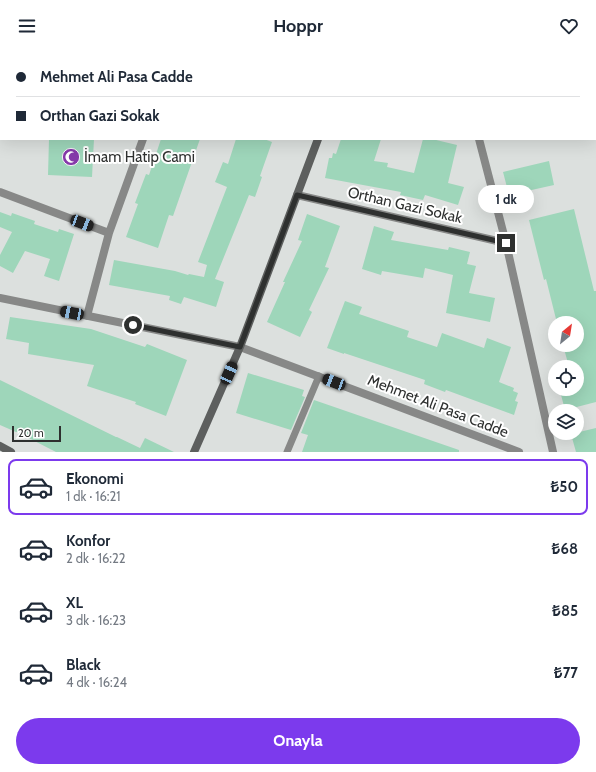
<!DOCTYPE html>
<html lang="tr">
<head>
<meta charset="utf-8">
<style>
	body { margin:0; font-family:Cabin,sans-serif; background:#f6f6f7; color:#1f2937; height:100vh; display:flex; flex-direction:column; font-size:15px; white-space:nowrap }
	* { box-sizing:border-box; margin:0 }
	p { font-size:13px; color:#747a83 }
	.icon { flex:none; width:22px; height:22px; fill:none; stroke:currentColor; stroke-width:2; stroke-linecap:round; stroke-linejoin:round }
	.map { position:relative; height:400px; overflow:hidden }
	.sheet { display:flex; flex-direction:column; background:#fff; flex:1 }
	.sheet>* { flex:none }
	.hud { position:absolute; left:0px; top:0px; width:596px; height:88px; box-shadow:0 4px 16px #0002; display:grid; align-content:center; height:88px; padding:0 16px; background:#fff }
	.needle { width:26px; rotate:30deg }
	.buttons { position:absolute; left:548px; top:264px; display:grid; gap:8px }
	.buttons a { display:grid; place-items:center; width:36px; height:36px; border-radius:50%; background:#fff; box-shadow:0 4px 16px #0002; font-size:20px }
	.scale { position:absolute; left:12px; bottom:10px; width:49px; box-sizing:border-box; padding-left:4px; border:2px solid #2e302f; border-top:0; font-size:11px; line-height:14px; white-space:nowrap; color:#2e302f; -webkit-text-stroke:3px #fff; paint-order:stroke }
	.end { position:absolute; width:18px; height:18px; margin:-9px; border:5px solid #2e302f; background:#fff; box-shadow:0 0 0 2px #fff }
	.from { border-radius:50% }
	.bubble { position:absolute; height:28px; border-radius:14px; background:#fff; box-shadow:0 4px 16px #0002; font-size:13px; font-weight:700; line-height:28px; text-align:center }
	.car { position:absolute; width:12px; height:24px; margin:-12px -6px; border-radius:5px; box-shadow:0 0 3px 1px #0007; background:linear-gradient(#222 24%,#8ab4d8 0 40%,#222 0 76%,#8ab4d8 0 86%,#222 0) }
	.hud b { display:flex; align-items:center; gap:14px; height:38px; font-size:15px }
	.hud b+b { border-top:1px solid #e0e1e3 }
	.hud i { width:10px; height:10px; background:#1f2937 }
	ul { padding:7px 0 0; list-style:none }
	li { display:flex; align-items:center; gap:12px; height:56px; margin:0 8px 6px; padding:0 8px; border:2px solid transparent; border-radius:8px }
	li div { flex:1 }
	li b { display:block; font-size:15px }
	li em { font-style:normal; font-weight:700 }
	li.active { border-color:#7c3aed }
	li>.icon { width:36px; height:36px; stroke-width:1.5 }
	.button { display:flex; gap:8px; margin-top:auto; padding:8px 16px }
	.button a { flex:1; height:46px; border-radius:24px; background:#7c3aed; color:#fff; font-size:16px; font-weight:700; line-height:46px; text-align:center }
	header { display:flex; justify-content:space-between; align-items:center; height:52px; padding:0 16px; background:#fff; font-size:18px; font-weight:700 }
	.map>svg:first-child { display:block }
	.building { fill:#9ed6ba }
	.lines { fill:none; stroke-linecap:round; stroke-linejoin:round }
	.lane { stroke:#878887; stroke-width:7 }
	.street { stroke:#878887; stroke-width:8 }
	.secondary { stroke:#5d5f5e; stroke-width:8 }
	.primary { stroke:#404342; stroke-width:10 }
	.route { stroke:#2e302f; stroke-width:5 }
	.labels { text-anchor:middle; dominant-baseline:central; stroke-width:4; stroke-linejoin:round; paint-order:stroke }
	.poi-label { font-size:15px; fill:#2e302f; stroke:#fff; text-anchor:start }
	.street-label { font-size:15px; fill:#2e302f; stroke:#fff }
</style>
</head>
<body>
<header><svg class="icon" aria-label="menu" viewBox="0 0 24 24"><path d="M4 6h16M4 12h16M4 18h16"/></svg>Hoppr<svg class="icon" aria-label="heart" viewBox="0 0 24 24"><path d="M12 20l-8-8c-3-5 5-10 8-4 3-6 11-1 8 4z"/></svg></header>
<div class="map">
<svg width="596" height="400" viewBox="0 0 596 400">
	<rect width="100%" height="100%" fill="#dce0de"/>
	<path class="building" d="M49,87h45l-2,38 -44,-2z
		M161,87h39l-27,77 -4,-1 -11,33 -32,-11 12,-33 -3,-1 11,-29 3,1z
		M236,87h28l8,3 -12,34 2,1 -7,20 -6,-2 -34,84 9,3 -8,25 -32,-10 -3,7 -12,-4 1,-4 -61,-11 5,-25 61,11 13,4 1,-1 15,3 3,-12 -9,-3 29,-75 -12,-5 8,-20 5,2z
		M341,87h40l-7,22 14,2 -1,4 27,6 9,-34h9l25,6 -9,38 16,4 -6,18 -33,-10 -2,5 -23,-5 1,-3 -76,-14 4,-20h3l1,-5 3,1z
		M549,109l5,24 -45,10 -6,-23z
		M574,157l20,82h2v111l-31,8 -5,-19 7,-2h10v-22h-8l-6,-22h14v-22h-20l-11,-44 -2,1 -15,-60z
		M0,160l11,4 1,-3 23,8 -1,3 24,8 1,-3 15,5 -15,47 -15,-5 6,-17 -25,-8 -12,22 -13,-7v-11l12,-23 -12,-5z
		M307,162l33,12 -15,41 4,1 -20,42 3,2 -12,25 -33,-15 18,-40h-2l19,-41 -4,-1z
		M374,174l20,6 -3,8 57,10 1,-3 21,5 -3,12 9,2 -7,27 26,5 -5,24 -44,-9 7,-38 -28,-7 -2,10 -41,-7 -1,4 -19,-6z
		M345,249l17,6 -3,7 50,17 -2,6 30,10 5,-14 42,15 3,-10 24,9 -12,35 15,6 -1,3 5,2 -3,8 3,1 -4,13 -68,-25 -1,2 -21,-8 1,-4 -81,-27v1l-17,-6z
		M10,265l81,12 54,18 2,-3 40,16 -21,56 -31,-12 1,-2 -49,-16 7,-21 -66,-11 1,-11 -23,-4z
		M248,321l56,17 -2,6 3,1 -14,33 -55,-17z
		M0,328l116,57h1l23,11 5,-10 29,14h-118l-39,-20h-1l-16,-7z
		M314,348l145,50v2h-157l6,-17 -7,-2z
		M596,376v24h-20l-5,-18z"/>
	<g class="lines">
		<path class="lane" d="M287,400l32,-76"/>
		<path class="street" d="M339,0l4,1
			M459,0v1
			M175,1v-1
			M479,87l27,104 47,209
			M0,140l109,41
			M297,143l209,48
			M0,246l240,49 279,105
			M87,264l22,-83 34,-94"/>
		<path class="secondary" d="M350,1v-1
			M0,394l11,6
			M194,400l46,-105 78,-208"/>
		<path class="primary" d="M589,0v1
			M595,54l1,8"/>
	</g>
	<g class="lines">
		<path class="route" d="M133,273l107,22 57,-152 209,48"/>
	</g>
	<defs>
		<symbol id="mosque-disc" viewBox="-11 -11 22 22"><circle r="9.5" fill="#8639aa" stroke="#fff"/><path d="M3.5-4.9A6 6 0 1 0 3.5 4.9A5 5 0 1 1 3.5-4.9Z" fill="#fff"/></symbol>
	</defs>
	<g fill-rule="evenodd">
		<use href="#mosque-disc" x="61" y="95" width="20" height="20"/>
	</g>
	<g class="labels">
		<g class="poi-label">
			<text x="84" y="105">İmam Hatip Cami</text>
		</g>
		<g class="street-label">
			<text transform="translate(405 153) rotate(13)">Orthan Gazi Sokak</text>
			<text transform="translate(438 354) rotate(21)">Mehmet Ali Pasa Cadde</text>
		</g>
	</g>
</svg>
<div class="buttons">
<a><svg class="needle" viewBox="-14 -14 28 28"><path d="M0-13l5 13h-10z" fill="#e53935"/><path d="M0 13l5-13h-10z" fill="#747a83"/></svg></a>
<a><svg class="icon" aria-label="locate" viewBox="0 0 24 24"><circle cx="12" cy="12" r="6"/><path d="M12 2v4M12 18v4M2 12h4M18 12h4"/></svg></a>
<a><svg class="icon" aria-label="layers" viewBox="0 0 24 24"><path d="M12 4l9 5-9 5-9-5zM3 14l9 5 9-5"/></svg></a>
</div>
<div class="scale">20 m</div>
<i class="end from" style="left:133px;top:273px"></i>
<i class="end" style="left:506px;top:191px"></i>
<div class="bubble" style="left:478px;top:133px;width:56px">1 dk</div>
<i class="car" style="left:82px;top:171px;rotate:111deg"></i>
<i class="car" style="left:72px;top:261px;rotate:281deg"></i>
<i class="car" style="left:229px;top:321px;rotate:24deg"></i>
<i class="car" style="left:334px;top:330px;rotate:291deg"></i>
<div class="hud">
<b><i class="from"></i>Mehmet Ali Pasa Cadde</b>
<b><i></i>Orthan Gazi Sokak</b>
</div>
</div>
<section class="sheet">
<ul>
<li class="active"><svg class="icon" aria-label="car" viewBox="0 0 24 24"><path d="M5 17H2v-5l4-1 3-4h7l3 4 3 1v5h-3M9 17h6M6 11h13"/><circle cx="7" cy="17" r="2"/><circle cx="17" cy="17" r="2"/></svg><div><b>Ekonomi</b><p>1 dk · 16:21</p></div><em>₺50</em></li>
<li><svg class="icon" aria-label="car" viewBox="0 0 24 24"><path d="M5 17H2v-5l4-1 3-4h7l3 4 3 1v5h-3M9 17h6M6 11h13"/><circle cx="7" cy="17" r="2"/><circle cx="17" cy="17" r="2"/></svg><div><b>Konfor</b><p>2 dk · 16:22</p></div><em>₺68</em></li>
<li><svg class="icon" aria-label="car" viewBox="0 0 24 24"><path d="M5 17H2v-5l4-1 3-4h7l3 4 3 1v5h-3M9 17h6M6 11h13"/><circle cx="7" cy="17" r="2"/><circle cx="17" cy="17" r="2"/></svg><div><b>XL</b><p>3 dk · 16:23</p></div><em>₺85</em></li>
<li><svg class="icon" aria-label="car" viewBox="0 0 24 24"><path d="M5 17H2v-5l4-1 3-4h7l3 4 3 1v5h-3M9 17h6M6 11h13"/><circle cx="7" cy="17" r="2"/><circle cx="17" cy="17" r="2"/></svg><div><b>Black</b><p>4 dk · 16:24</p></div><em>₺77</em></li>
</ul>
<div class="button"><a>Onayla</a></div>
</section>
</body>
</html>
